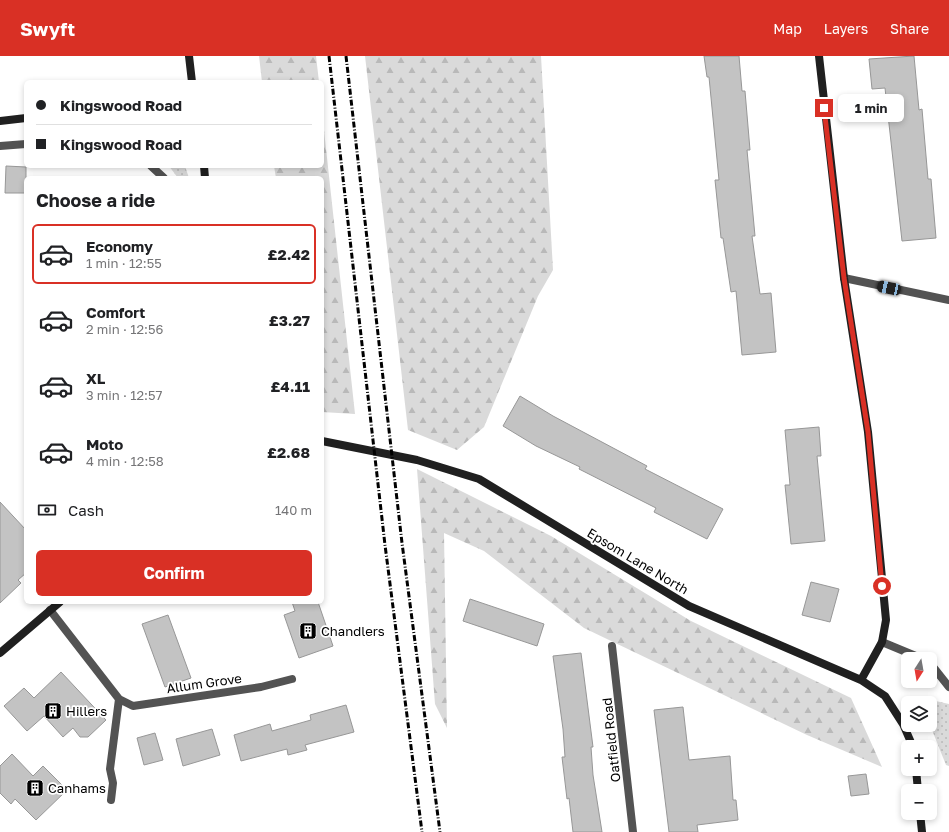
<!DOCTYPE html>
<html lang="en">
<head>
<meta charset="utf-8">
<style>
	body { margin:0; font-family:"Golos Text",sans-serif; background:#f2f2f2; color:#202124; height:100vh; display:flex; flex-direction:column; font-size:15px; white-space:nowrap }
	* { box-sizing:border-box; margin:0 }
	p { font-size:13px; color:#757577 }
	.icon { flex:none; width:22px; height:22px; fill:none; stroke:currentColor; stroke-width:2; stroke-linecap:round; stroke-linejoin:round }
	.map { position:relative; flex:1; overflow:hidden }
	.panel { position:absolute; left:24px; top:120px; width:300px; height:428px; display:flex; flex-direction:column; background:#fff; border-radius:6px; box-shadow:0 2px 6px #0003 }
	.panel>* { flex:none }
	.guide { position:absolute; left:24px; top:24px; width:300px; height:88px; border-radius:6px; box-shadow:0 2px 6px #0003; display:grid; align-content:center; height:88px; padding:0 12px; background:#fff }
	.needle { width:26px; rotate:191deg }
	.tools { position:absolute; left:901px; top:596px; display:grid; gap:8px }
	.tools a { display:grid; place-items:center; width:36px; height:36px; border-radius:6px; background:#fff; box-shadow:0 2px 6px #0003; font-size:20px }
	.end { position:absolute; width:18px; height:18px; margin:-9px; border:5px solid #d93025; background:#fff; box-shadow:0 0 0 2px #fff }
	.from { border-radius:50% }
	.bubble { position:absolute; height:28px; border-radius:6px; background:#fff; box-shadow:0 2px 6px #0003; font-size:13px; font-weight:700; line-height:28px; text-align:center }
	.car { position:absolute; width:12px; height:24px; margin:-12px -6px; border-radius:5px; box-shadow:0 0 3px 1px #0007; background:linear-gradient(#222 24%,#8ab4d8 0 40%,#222 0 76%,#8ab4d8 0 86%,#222 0) }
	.guide b { display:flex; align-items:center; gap:14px; height:38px; font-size:15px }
	.guide b+b { border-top:1px solid #e0e0e0 }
	.guide i { width:10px; height:10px; background:#202124 }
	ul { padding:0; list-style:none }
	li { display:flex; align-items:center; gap:12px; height:60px; margin:0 8px 6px; padding:0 4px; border:2px solid transparent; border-radius:6px }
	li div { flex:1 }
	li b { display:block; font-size:15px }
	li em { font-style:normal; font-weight:700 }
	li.active { border-color:#d93025 }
	li>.icon { width:36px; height:36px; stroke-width:1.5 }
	h2 { padding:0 12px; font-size:18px; line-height:48px }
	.pay { display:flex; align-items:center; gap:10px; height:44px; padding:0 12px; font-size:15px }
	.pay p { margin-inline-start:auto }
	.cta { display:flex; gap:8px; margin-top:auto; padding:8px 12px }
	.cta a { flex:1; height:46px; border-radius:6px; background:#d93025; color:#fff; font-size:16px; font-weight:700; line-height:46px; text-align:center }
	header { display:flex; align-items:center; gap:24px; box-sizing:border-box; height:56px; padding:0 20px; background:#d93025; color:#fff }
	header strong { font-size:19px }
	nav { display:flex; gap:22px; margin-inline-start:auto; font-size:14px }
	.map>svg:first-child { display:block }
	.grass { fill:url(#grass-dots) }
	.forest { fill:url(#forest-firs) }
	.building { fill:#c3c3c3; stroke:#979797 }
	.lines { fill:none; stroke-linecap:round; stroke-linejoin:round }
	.lane { stroke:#535353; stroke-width:8 }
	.street { stroke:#535353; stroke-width:8 }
	.secondary { stroke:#202020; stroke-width:8 }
	.rail { stroke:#000; stroke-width:3; stroke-dasharray:6 2 1 2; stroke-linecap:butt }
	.route { stroke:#d93025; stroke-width:5 }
	.labels { text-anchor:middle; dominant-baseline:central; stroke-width:3.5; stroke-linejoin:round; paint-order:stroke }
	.street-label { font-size:13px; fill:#000; stroke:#fff }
	.poi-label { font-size:13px; fill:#000; stroke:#fff; text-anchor:start }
</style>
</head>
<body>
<header>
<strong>Swyft</strong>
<nav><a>Map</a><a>Layers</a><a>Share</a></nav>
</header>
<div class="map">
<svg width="949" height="776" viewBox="0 0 949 776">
	<defs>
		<pattern id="grass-dots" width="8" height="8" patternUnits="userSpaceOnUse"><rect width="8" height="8" fill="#dadada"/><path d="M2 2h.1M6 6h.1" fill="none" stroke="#b9b9b9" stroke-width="1.8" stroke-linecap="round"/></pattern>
		<pattern id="forest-firs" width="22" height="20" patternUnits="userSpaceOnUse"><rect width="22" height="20" fill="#dadada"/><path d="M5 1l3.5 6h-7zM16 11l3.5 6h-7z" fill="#b9b9b9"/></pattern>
	</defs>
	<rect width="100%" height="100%" fill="#fff"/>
	<path class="grass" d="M169,110h16l4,12h-11z
		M918,641l31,7v62l-3,-1 -16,-40v-22h-9z"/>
	<path class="forest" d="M259,0h57l3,26h-57z
		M365,0h176l12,214 -15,26 -54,131 -27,23 -49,-20z
		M322,56l33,302 -33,-2v-234h-46l-2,-12h48z
		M417,413l134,67 140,85 160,77 31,69 -75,-32 -223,-107 -100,-77 -40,-18 3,195 -12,-24z"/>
	<path class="building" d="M704,0h35l3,35h3l5,59h-3l8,86h-3l8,58 11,-1 5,59 -34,3 -6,-64 -5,1 -8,-54h-2l-6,-58h4l-10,-103h-2z
		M914,0l5,54 3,-1 6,70h3l5,59 -34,3 -17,-153 -13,1 -3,-30z
		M6,110l20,1v26h-21z
		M520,340l33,20 94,50 -2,3 78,40 -16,30 -53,-27 2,-4 -77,-39 1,-2 -44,-21 -33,-20z
		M819,371l2,29h-4l8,85 -34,3 -6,-59h5l-5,-55z
		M0,446l26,28v43l-8,7 3,3 -21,20z
		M811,526l28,7 -9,33 -28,-7z
		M470,543l74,25 -7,22 -74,-25z
		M292,546h26l15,44 -34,12 -15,-43 11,-4z
		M168,559l23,63 -26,9 -23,-63z
		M581,597l12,94h-2l2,28 9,57h-29l-4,-34 -2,1 -5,-42h3l-2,-28 -10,-73z
		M61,616l45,48 -18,17h-8l-7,-9 -10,9 -19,-21 -17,15 -23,-25 20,-18 10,10z
		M346,649l8,27 -49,13 2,5 -19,5 -1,-6 -46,12 -7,-26 36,-11 2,7 39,-11 -1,-5z
		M683,651l6,53 41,-4 3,44h3l2,20 -41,5 1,7h-29l-15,-122z
		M212,673l8,26 -37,11 -7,-27z
		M155,677l8,27 -19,5 -7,-27z
		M12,698l21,22 10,-10 24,24 -31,30 -21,-21 -4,5 -11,-11v-27z
		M866,718l3,20 -18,2 -3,-20z"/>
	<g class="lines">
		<path class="lane" d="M0,90l26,-2
			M151,110l13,12
			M882,586l41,17
			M930,607l19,24"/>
		<path class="street" d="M844,222l105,22
			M50,554l69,89 14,7 128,-19 31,-8
			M612,590l21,186
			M111,744l2,-17 -3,-14 9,-70"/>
		<path class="secondary" d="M189,0l3,26
			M819,0l25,222 24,154 18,188 -4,22 -21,38
			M0,65l26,-3
			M204,110l1,12
			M322,385l95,19 62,19 210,127 172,74 24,16 18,28 10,23
			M0,597l60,-51
			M916,713l2,22
			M920,757l2,19"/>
		<path class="rail" d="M329,0l56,489 37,287
			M346,0l56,487 38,289"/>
	</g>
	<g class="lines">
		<path class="route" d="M824,52l20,170 24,154 14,154"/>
	</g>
	<defs>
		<symbol id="building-square" viewBox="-11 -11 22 22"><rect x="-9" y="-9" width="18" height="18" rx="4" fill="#000" stroke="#fff"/><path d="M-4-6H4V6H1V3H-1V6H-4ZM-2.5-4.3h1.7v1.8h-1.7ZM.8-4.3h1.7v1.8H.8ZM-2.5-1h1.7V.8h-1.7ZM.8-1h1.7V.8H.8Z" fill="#fff"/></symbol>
	</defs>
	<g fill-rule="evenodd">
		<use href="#building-square" x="298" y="565" width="20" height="20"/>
		<use href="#building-square" x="43" y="645" width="20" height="20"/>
		<use href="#building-square" x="25" y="722" width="20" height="20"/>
	</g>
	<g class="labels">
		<g class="street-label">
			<text transform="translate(638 505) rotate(31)">Epsom Lane North</text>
			<text transform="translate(204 627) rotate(-8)">Allum Grove</text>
			<text transform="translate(611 684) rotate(-96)">Oatfield Road</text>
		</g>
		<g class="poi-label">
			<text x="321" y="575">Chandlers</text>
			<text x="66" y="655">Hillers</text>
			<text x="48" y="732">Canhams</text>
		</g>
	</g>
</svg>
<div class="tools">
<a><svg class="needle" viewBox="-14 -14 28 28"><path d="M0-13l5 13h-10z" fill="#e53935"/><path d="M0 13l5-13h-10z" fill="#757577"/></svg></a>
<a><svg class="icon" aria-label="layers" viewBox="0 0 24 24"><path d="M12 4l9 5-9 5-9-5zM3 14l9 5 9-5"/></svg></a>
<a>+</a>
<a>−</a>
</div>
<i class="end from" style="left:882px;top:530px"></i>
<i class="end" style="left:824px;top:52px"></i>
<div class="bubble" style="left:838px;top:38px;width:66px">1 min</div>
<i class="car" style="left:889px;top:232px;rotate:282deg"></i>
<div class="guide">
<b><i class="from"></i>Kingswood Road</b>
<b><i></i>Kingswood Road</b>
</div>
<section class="panel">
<h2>Choose a ride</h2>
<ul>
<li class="active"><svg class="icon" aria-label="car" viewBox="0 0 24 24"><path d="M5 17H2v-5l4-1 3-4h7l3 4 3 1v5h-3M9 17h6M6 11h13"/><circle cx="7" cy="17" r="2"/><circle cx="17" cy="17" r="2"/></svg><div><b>Economy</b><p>1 min · 12:55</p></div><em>£2.42</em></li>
<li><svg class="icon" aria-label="car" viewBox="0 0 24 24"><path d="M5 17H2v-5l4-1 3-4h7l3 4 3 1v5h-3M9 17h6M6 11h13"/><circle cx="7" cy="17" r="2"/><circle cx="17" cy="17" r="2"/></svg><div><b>Comfort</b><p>2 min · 12:56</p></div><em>£3.27</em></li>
<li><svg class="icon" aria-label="car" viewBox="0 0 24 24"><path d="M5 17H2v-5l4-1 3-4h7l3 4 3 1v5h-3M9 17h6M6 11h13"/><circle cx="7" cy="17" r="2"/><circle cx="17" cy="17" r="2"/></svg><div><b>XL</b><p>3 min · 12:57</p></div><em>£4.11</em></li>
<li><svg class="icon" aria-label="car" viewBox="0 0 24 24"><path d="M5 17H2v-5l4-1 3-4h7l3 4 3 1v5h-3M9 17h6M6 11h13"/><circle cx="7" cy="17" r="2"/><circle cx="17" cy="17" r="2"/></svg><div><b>Moto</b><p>4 min · 12:58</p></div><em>£2.68</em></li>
</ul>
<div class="pay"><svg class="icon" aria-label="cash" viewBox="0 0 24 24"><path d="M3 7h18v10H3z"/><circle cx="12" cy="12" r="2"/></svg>Cash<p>140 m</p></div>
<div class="cta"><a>Confirm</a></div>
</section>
</div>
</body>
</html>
